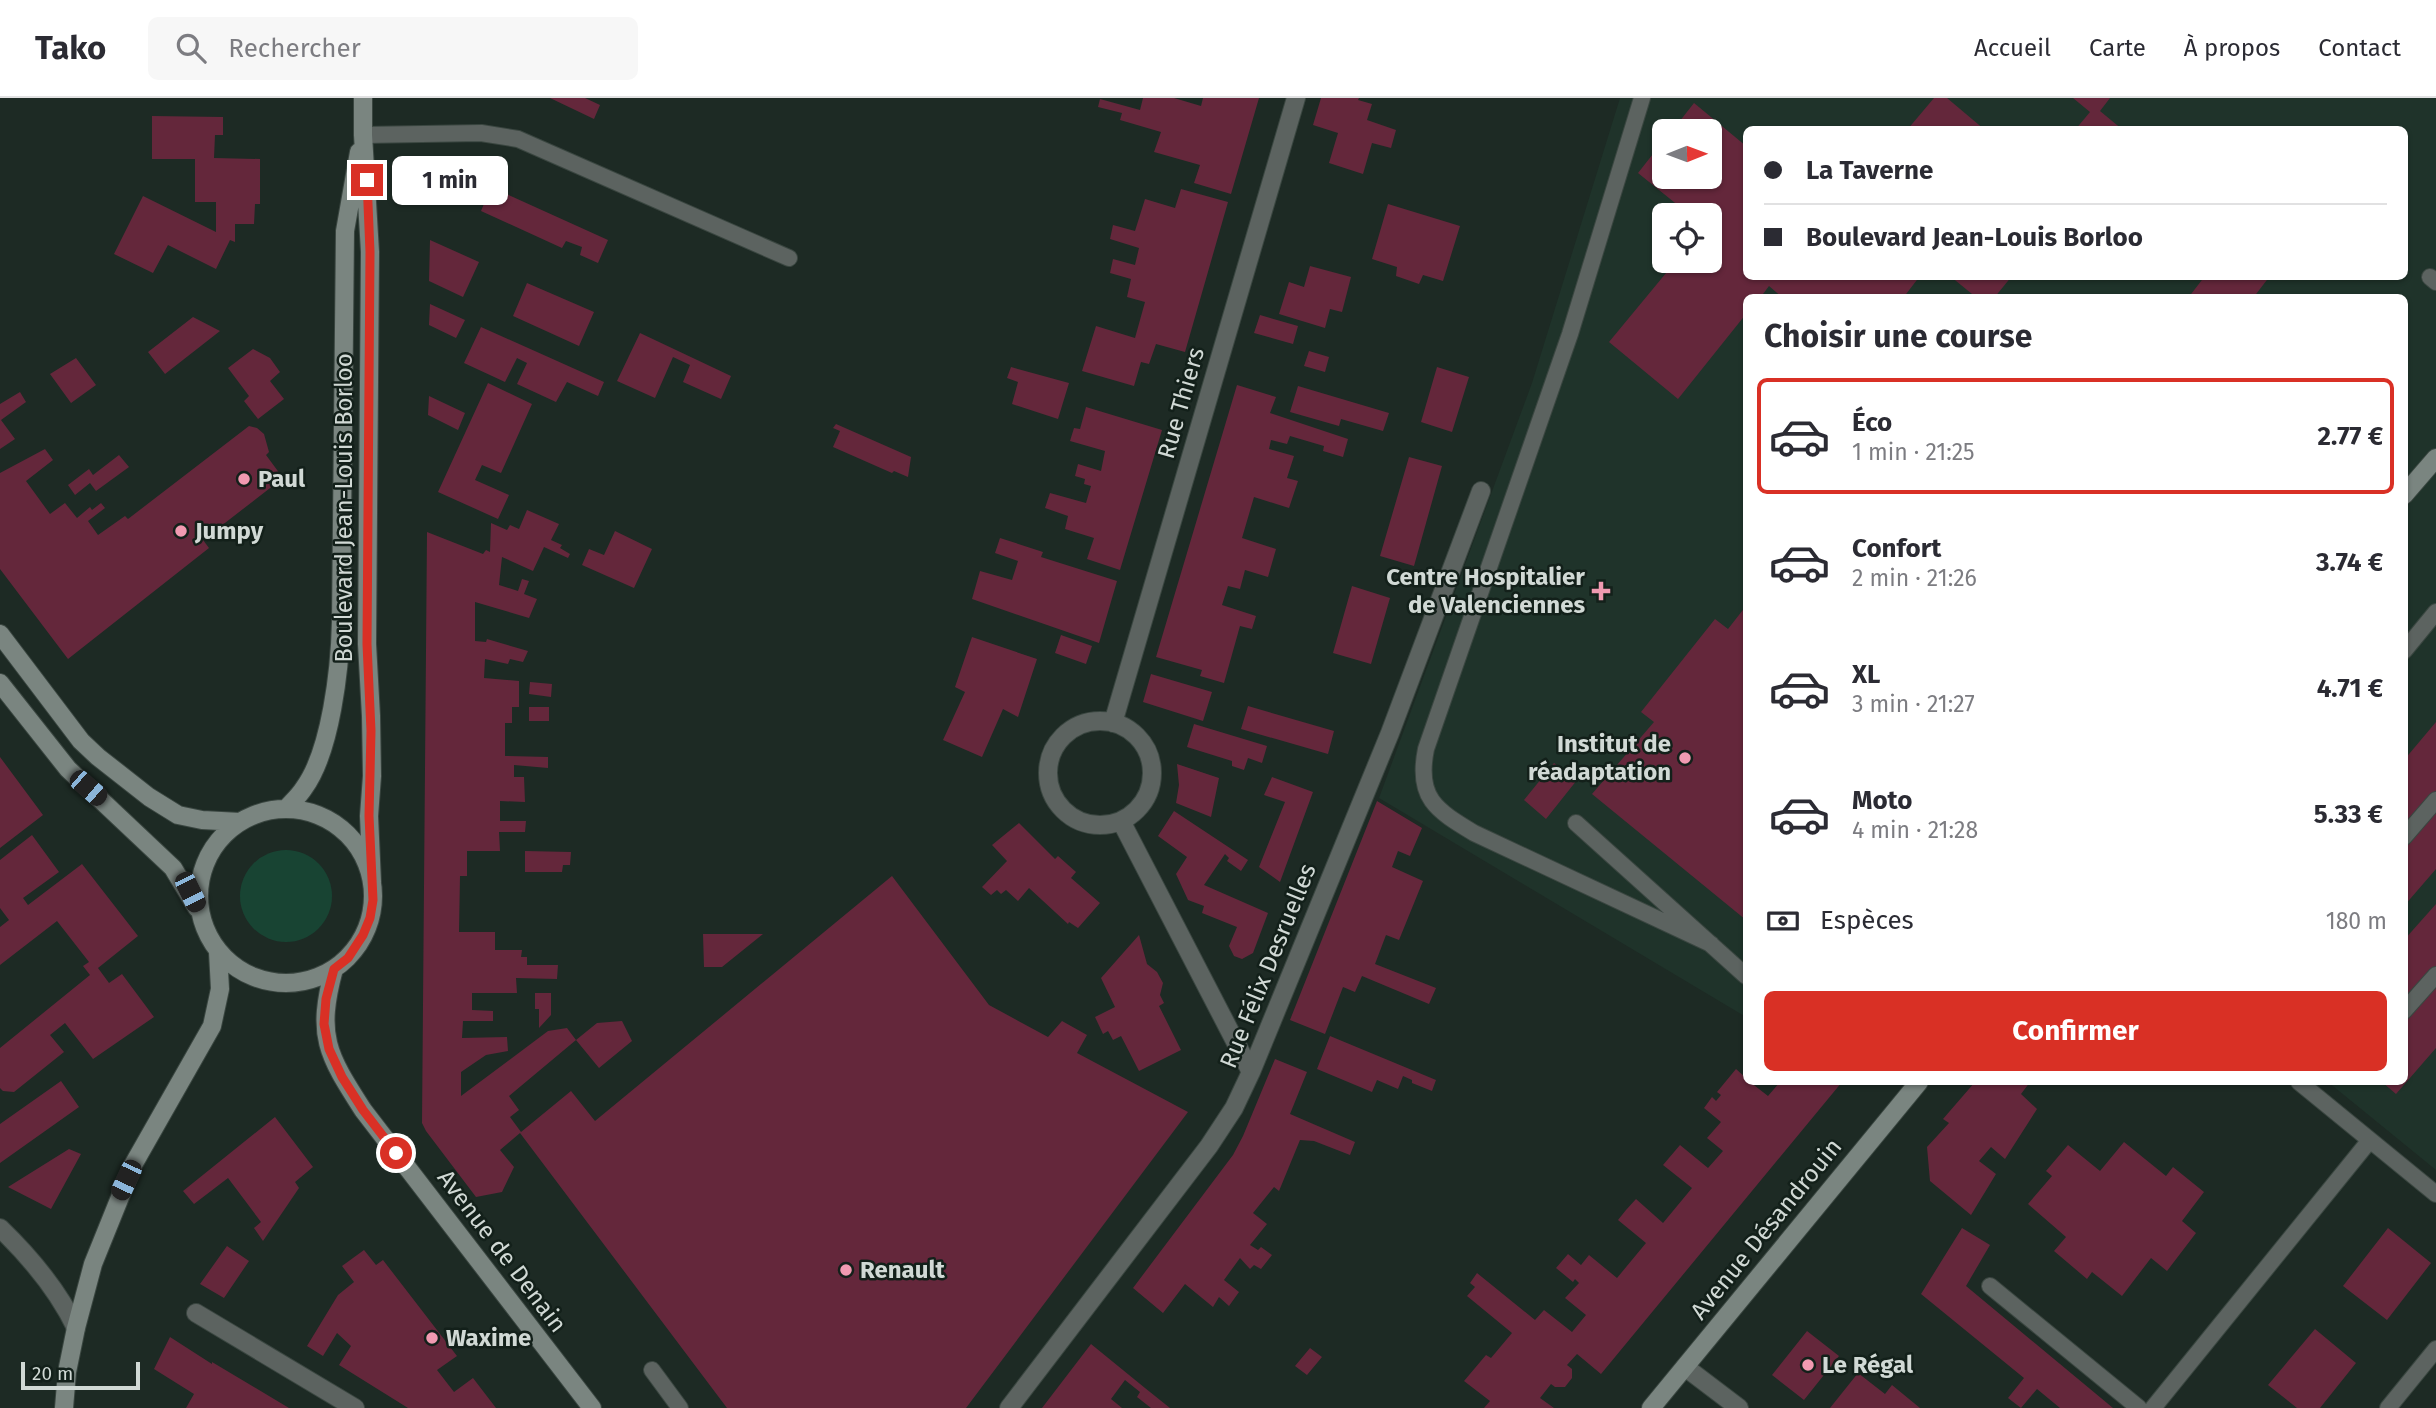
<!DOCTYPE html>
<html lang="fr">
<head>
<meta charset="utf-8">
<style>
	body { margin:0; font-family:"Fira Sans",sans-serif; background:#f7f7f7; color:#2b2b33; height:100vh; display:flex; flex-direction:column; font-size:26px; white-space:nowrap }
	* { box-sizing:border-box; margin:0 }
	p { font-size:23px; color:#7c7c81 }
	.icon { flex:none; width:38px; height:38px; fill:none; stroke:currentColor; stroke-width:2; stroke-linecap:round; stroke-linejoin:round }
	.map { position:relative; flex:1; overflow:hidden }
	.details { position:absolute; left:1743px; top:196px; width:665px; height:791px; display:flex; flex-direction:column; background:#fff; border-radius:10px; box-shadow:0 2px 5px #0004 }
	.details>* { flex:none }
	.banner { position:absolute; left:1743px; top:28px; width:665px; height:154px; border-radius:10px; box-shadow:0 2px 5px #0004; display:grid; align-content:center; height:154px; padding:0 21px; background:#fff }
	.needle { width:46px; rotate:89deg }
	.buttons { position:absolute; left:1652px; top:21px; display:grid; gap:14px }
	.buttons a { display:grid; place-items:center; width:70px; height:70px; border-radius:10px; background:#fff; box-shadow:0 2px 5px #0004; font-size:35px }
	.scale { position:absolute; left:21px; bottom:18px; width:119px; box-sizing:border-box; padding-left:7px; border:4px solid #d1d9d5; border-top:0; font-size:19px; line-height:24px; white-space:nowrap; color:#d1d9d5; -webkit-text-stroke:5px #13201a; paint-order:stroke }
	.end { position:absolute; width:32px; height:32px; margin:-16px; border:9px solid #d93025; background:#fff; box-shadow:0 0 0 4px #fff }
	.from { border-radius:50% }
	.bubble { position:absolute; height:49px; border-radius:10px; background:#fff; box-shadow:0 2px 5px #0004; font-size:23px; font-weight:700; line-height:49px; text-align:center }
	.car { position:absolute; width:21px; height:42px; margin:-21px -10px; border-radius:9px; box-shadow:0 0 5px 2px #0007; background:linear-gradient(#222 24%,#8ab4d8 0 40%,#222 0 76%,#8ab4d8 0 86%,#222 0) }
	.banner b { display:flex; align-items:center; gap:24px; height:66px; font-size:26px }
	.banner b+b { border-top:2px solid #e1e1e2 }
	.banner i { width:18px; height:18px; background:#2b2b33 }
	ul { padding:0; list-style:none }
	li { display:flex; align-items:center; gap:21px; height:116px; margin:0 14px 10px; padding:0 7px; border:4px solid transparent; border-radius:10px }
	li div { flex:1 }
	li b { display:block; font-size:26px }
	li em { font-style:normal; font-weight:700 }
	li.selected { border-color:#d93025 }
	li>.icon { width:63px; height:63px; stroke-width:1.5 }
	h2 { padding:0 21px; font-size:32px; line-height:84px }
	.pay { display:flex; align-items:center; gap:18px; height:77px; padding:0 21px; font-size:26px }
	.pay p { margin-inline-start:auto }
	.button { display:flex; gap:14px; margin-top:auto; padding:14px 21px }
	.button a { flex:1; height:80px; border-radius:10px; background:#d93025; color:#fff; font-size:28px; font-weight:700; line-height:80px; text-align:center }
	header { display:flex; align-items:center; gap:42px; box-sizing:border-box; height:98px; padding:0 35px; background:#fff; border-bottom:2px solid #e1e1e2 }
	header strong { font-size:33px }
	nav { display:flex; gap:38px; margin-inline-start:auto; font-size:24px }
	.search { width:490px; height:63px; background:#f7f7f7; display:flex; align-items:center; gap:18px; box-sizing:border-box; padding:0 24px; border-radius:10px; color:#7c7c81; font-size:26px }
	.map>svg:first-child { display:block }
	.built { fill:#1f332a; fill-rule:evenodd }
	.green { fill:#184433 }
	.building { fill:#64273b }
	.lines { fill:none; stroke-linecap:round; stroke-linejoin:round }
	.lane-casing { stroke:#3a4640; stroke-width:18 }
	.street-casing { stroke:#3a4640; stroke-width:20 }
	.secondary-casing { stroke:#3a4640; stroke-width:20 }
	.lane { stroke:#5c6360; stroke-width:16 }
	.street { stroke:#5c6360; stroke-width:18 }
	.secondary { stroke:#7a8580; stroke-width:18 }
	.route { stroke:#d93025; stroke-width:9 }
	.poi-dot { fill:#f19ab1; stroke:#13201a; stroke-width:2.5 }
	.labels { text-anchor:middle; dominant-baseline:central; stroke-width:5; stroke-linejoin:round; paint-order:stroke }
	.street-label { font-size:24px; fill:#d1d9d5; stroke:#13201a }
	.poi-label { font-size:24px; font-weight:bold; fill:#d1d9d5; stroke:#13201a; text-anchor:start }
</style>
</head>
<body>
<header>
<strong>Tako</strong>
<div class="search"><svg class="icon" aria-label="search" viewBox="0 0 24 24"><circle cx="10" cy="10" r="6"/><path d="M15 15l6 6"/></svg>Rechercher</div>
<nav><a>Accueil</a><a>Carte</a><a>À propos</a><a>Contact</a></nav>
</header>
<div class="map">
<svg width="2436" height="1310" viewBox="0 0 2436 1310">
	<rect width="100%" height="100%" fill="#1d2a24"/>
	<path class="built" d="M1620,0h816v1072l-108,-88h76v-784h-658v719l-367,-219 153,-415zM1746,32h658v146h-658zM1664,33h46v46h-46zM1664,117h46v46h-46z"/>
	<path class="green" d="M240 798a46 46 0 1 1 92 0a46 46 0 1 1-92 0Z"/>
	<path class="building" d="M550,0h35l15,7 -6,14z
		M1143,0h31l27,8 2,-8h56l-28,96 -37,-11 6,-18 -46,-13 7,-20 -41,-12 2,-7 -24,-6 2,-8 40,11z
		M1321,0h38l-1,2 14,4 -5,16 29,10 -5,18 -19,-5 -9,31 -34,-11 9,-30 -25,-8z
		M1934,0h13l38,32h-78z
		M2073,0h37l-10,13 23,19h-48l15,-18z
		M1694,5l52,43v130h174l-17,22h-120l-14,-12 -9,12h-14v16l-68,85 -69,-57 67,-81h34v-46h-20l-52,-42 26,-33v37h46v-46h-38z
		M152,18l71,1v18h-8l-1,23 46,1v45h-5l-1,20h-19v18l-5,-2 -14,29 -48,-24 -15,28 -39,-19 29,-58 73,36v-30h-21v-43h-43z
		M491,89l117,53 -10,23 -18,-8 2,-8 -16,-6 -4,7 -81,-37z
		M1181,91l47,13 -43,150 -29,-8 -7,20 -8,-2 -7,24 -52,-15 14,-45 39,12 10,-36 -18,-5 4,-18 -21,-6 3,-14 22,6 4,-17 -29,-9 3,-14 22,6 10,-32 30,9z
		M1388,106l72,22 -17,55 -20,-6 -4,9 -23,-8 1,-9 -25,-8z
		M430,142l49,22 -16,35 -34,-16z
		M1310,168l41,11 -9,35 -12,-3 -5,19 -46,-14 10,-32 15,5z
		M1950,178h62l-18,22h-25l3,-4z
		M2205,178h65l-17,22h-65z
		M527,185l67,29 -15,34 -66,-30z
		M430,206l35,16 -9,18 -27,-13z
		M1260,217l38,11 -5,18 -39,-11z
		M193,219l27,14 -55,43 -17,-22z
		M481,229l123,55 -6,14 -31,-14 -11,20 -39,-18 10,-21 -10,-5 -12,24 -41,-19z
		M640,235l91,43 -10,23 -38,-17 7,-17 -17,-8 -18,41 -38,-17z
		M253,251l17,9 10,14 -10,9 14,18 -26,20 -14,-18 5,-5 -21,-28z
		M1309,253l20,6 -4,15 -21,-6z
		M76,260l20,27 -25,18 -21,-29z
		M1011,269l58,16 -11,36 -46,-15 6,-22 -11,-4z
		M1437,269l32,10 -17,55 -31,-10z
		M488,285l44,21 -31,69 -19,-8 -7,15 34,15 -11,24 -60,-27z
		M1237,287l39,12 -6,16 78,26 -5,18 -20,-6 1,-5 -34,-10 -3,8 -16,-4 -2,9 25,7 -7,22 11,3 -9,27 -35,-11 -12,41 34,11 -8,28 -23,-7 -5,19 -12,-3 -6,19 34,11 -4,13 -12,-3 -16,57 -24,-7 2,-6 -46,-13z
		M1298,288l91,27 -6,18 -42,-12 -2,7 -49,-14z
		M20,294l6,10 -25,18 14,19 -15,10v-45z
		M429,298l36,17 -7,17 -30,-15z
		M1086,309l76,23 -42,140 -33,-11 7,-21 -29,-9 3,-13 -23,-8 5,-15 36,10 5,-17 -7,-2 1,-5 -10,-3 3,-12 23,7 4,-20 -35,-10 4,-13 6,1z
		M836,326l75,33 -3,20 -14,-6 -2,2 -59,-26 7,-16 -7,-3z
		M249,328l8,2 7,6 5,18 -3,3 17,23 -80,62 6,8 -141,111 -68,-90v-96l45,-24 8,11 -27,21 24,33 15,-11 12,15 13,-11 2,3 9,-7 4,5 -17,13 10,14 27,-19 3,3z
		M119,357l10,12 -33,24 -6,-8 -15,12 -7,-10 21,-16 4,6z
		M1409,359l33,9 -28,100 -34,-10z
		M527,412l32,14 -8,16 11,5 -2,3 10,6 -2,4 -24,-11 -11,24 -31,-14 -3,28 19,6 4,-12 7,2 -5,13 13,5 -8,19 -54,-16v39l11,1 1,-3 41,12 -5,11 -13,-3 -2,5 -23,-5 -1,19 35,3v26h-7v16h-7v33l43,1v11l-34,-3v12h10l1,25 -25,-1v20h26l-1,11h-26l1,19h-33v25h-7l-1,56h36v18h27l-1,7h6v8h31l-1,14 -41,-1 1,15h-45v17l21,1v10h-30l-1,17 45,-1 1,14 -22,4 -25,17v24l87,-65 19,-3 9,12 21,-17 25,-2 10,20 -33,27 -23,-28 -67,56 10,14 -9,7 11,15 50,-41 24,30 297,-245 97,129 59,32 14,-16 25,14 -10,18 111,59 -222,296h-239l-207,-275 -20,17 14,17 -12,25 -26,5 -50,-66 -4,-8 5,-591 56,22 3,-4 4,2 1,-29 16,7 3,-5 9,4z
		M615,433l37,18 -18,39 -52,-23 7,-16 15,6z
		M1000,440l43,14 -2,5 76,24 -18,62 -127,-44 8,-28 32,9 6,-19 -23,-8z
		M1352,488l38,12 -19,66 -38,-11z
		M1746,508v314l-154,-126 62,-72 -13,-10 74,-93 13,10z
		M1061,537l31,11 -6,18 -31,-11z
		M972,539l65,22 -19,58 -15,-8 -21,48 -39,-17 22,-48 -10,-5z
		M1151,576l61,18 -9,29 -60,-19z
		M530,584l22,2 -1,13 -22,-3z
		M1248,608l86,25 -6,23 -87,-25z
		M529,609h20v14h-20z
		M2436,624v147l-32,37v-146z
		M1194,626l73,22 -5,17 -14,-5 -4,12 -12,-4v-5l-45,-14z
		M0,659l43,58 -43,33z
		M1554,665l23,17 -31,39 -22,-19z
		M1177,666l42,14 -8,39 -35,-14 3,-18z
		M1272,679l41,15 -33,90 -21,-15 26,-65 -21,-7z
		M1377,703l45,27 -12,28 -12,-5 -6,16 31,14 -24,59 -13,-5 -11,29 61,24 -7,16 -67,-28 -7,16 -12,-5 -18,47 -35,-14z
		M1174,713l74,49 -7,11 -14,-10 2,-3 -4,-4 -21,31 64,28 -15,40 -11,6 -8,-3 -5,-10 8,-19 -35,-14 2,-7 -16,-6 -12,-26 11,-17 -29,-21z
		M1019,725l36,36 3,-3 18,16 -5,6 29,25 -22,25 -9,-6 -1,2 -39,-36 -11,13 -12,-11 -5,4 -4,-4 -6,5 -9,-8 25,-26 -15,-16z
		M32,737l27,37 -36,26 5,7 54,-41 56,72 -40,32 11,15 13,-9 32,43 -61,42 -28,-36 -15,12 14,17 -50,40 -11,-1 -3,-3v-40l90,-73 -7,-9 6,-4 -32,-41 -57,44v-38l9,-7 -9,-12v-48z
		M525,753l46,1 -1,13h-7l-1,7h-37z
		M2436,806v144l-40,46 -14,-12h22v-142z
		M703,836h60l-41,33h-18z
		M1139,837l8,29 10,8 6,11 -3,12 4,8 -5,3 22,44 -42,21 -18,-35 -8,4 -5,-9 -5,3 -8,-17 20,-10 -14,-29z
		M535,895h16v22l-12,13v-19h-4z
		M1330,938l106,44 -4,11 -20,-8v-3l-9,-4 -5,13 -21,-9 -5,12 -55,-23z
		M1275,961l32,13 -17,42 65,28 -5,13 -36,-14 -14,-1 -21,51 -5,-4 -21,26 14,11 -17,21 8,5 3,-3 11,8 -11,14 -7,-4 -4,4 -10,-11 -16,22 15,12 -10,14 -10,-9 -6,10 -28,-23 -22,29 -30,-25 100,-133 10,-19z
		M1736,971l10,9v4h4l18,14 12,-14h62l-241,292 -24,-20 -10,11 5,4v9l-7,9h-10l-4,-3 -11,14 14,10h-70l6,-7 -26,-20 22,-26 5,3 21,-25 -45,-37 8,-9 -5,-4 7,-10 58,47 9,-10 28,22 14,-17 -21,-17 14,-15 -4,-4 -2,3 -17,-14 12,-14 13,11 8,-10 28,23 29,-35 -28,-23 8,-10 10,-11 27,24 29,-35 -29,-23 17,-20 28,23 15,-17 -16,-13 14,-16 -17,-14 8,-11 4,4 5,-6 -4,-3z
		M61,983l18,26 -79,56v-39z
		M1975,984h55l-9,12 16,15 -32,50 -14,-12 -12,14 17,13 -25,41 -41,-34 -3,-34 22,-24 -6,-4z
		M275,1019l38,50 -18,15 4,6 -36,53 -9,-13 7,-6 -33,-44 -34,26 -11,-13z
		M2124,1044l42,34 7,-9 31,25 -22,29 14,12 -29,38 -16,-13 -29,38 -30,-24 -5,7 -33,-28 12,-14 -38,-33 24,-28 -6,-5 22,-26 32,26z
		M69,1051l12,5 -30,55 -43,-22z
		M1962,1130l28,17 -24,41 147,122h-53l-23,-19 -16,19 -13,-10 16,-20 -103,-84z
		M2388,1130l43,35 -44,57 -44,-34z
		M227,1148l22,15 -25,37 -24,-14z
		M364,1152l12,15 7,-5 74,96 -20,14 17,22 19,-14 23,30h-88l-69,-43 12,-19 -14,-13 -14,23 -16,-10 31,-51 16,-13 -12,-16z
		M2315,1231l41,34 -36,45h-23l-29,-23z
		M1807,1233l32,25 -35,44 -32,-25z
		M170,1239l42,27v-2l77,46h-103l8,-14 -40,-25z
		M1091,1246l54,44 25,20h-19l-14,-11 3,-5 -15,-12 -14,19 11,9h-80z
		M1310,1250l12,9 -15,18 -12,-9z
		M1858,1275l27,21 7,-9 28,23h-90z"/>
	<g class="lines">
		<defs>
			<path id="lane" d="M1642,0l-72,236 -144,415c-10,49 10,61 48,84l237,111
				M363,37l118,-2 37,6 271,119
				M2430,179l6,5
				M2404,553l32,-39
				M1576,725l170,153
				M2404,739l32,-37
				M2404,913l32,-36
				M2299,984l137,112
				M1990,1188l149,122
				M652,1272l28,38
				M2153,1310l217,-268
				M2388,1310l48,-59"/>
			<path id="street" d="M1048 675a52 52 0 1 1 104 0a52 52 0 1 1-104 0Z
				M1113,625l183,-625
				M1121,723l130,251
				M0,1130c30,29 58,62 76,100
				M196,1215l159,95
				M1685,1269l54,41
				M1009,1310l200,-262 25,-38 17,-36 139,-339 91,-242"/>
			<path id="secondary" d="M363,0v37l7,117 -3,392 4,72 1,60 -3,40 3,66
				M2404,397l32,-37
				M0,536l81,107 17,16 51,40 29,18 24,5 38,2
				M0,585l68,86 105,99 24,40
				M199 798a87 87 0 1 1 174 0a87 87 0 1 1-174 0Z
				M286,711c6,-7 13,-13 18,-21 27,-37 36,-120 37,-166l4,-391 14,-79
				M334,871c-18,67 -7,85 29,141l229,298
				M64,1310l3,-36 9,-44 17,-64 40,-99 79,-139 8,-37 -2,-37
				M1651,1310l268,-326"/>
		</defs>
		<use href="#lane" class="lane-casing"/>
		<use href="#street" class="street-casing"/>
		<use href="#secondary" class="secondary-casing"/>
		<use href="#lane" class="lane"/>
		<use href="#street" class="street"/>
		<use href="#secondary" class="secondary"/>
	</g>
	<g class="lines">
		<path class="route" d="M367,82l3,72 -3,392 4,87 -2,85 4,84 -3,18 -7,17 -15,23 -14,11 -8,30 -2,25 5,25 13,28 21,33 33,43"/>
	</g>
	<g class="poi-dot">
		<circle cx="244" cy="381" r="7"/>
		<circle cx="181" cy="433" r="7"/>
		<path d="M1597.5 482.5h7v7h7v7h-7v7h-7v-7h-7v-7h7z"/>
		<circle cx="1685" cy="660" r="7"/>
		<circle cx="846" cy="1172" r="7"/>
		<circle cx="432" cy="1240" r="7"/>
		<circle cx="1808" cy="1267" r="7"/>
	</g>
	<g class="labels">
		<g class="street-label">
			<text transform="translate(1181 305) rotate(-74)">Rue Thiers</text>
			<text transform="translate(344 410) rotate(-90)">Boulevard Jean-Louis Borloo</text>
			<text transform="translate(1268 868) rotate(-68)">Rue Félix Desruelles</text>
			<text transform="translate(1766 1131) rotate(-51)">Avenue Désandrouin</text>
			<text transform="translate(502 1153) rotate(53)">Avenue de Denain</text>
		</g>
		<g class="poi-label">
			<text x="258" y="381">Paul</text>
			<text x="195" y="433">Jumpy</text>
			<text x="1585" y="479" text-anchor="end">Centre Hospitalier<tspan x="1585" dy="28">de Valenciennes</tspan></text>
			<text x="1671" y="646" text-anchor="end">Institut de<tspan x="1671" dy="28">réadaptation</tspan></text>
			<text x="860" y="1172">Renault</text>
			<text x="446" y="1240">Waxime</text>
			<text x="1822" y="1267">Le Régal</text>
		</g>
	</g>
</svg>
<div class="buttons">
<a><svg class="needle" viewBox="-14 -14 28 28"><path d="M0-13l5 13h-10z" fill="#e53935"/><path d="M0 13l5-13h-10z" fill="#7c7c81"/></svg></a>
<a><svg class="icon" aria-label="locate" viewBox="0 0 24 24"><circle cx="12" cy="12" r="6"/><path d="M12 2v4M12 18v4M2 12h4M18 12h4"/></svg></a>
</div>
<div class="scale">20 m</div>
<i class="end from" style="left:396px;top:1055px"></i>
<i class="end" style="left:367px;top:82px"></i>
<div class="bubble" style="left:392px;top:58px;width:116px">1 min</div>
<i class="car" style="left:88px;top:690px;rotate:131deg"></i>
<i class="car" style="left:190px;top:794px;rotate:154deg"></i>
<i class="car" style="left:126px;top:1082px;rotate:205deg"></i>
<div class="banner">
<b><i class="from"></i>La Taverne</b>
<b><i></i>Boulevard Jean-Louis Borloo</b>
</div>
<section class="details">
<h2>Choisir une course</h2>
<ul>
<li class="selected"><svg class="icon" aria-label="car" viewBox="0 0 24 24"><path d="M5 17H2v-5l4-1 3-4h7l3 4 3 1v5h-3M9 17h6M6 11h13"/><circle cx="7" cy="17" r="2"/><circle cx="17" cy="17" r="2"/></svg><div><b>Éco</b><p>1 min · 21:25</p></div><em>2.77 €</em></li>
<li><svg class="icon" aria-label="car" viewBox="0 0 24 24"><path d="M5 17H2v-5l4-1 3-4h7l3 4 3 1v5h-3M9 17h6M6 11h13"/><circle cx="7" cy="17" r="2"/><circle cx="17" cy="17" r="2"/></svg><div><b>Confort</b><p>2 min · 21:26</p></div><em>3.74 €</em></li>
<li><svg class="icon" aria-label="car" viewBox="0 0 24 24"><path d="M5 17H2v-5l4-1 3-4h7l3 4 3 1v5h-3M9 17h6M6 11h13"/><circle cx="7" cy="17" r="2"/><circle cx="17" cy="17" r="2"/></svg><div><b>XL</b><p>3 min · 21:27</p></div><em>4.71 €</em></li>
<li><svg class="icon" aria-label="car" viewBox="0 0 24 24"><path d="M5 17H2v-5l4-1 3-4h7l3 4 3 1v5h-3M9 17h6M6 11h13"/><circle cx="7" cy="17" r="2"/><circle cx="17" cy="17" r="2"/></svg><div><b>Moto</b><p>4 min · 21:28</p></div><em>5.33 €</em></li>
</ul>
<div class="pay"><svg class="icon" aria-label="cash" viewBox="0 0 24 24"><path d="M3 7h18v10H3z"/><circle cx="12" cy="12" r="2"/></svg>Espèces<p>180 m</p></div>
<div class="button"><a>Confirmer</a></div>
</section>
</div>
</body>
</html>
